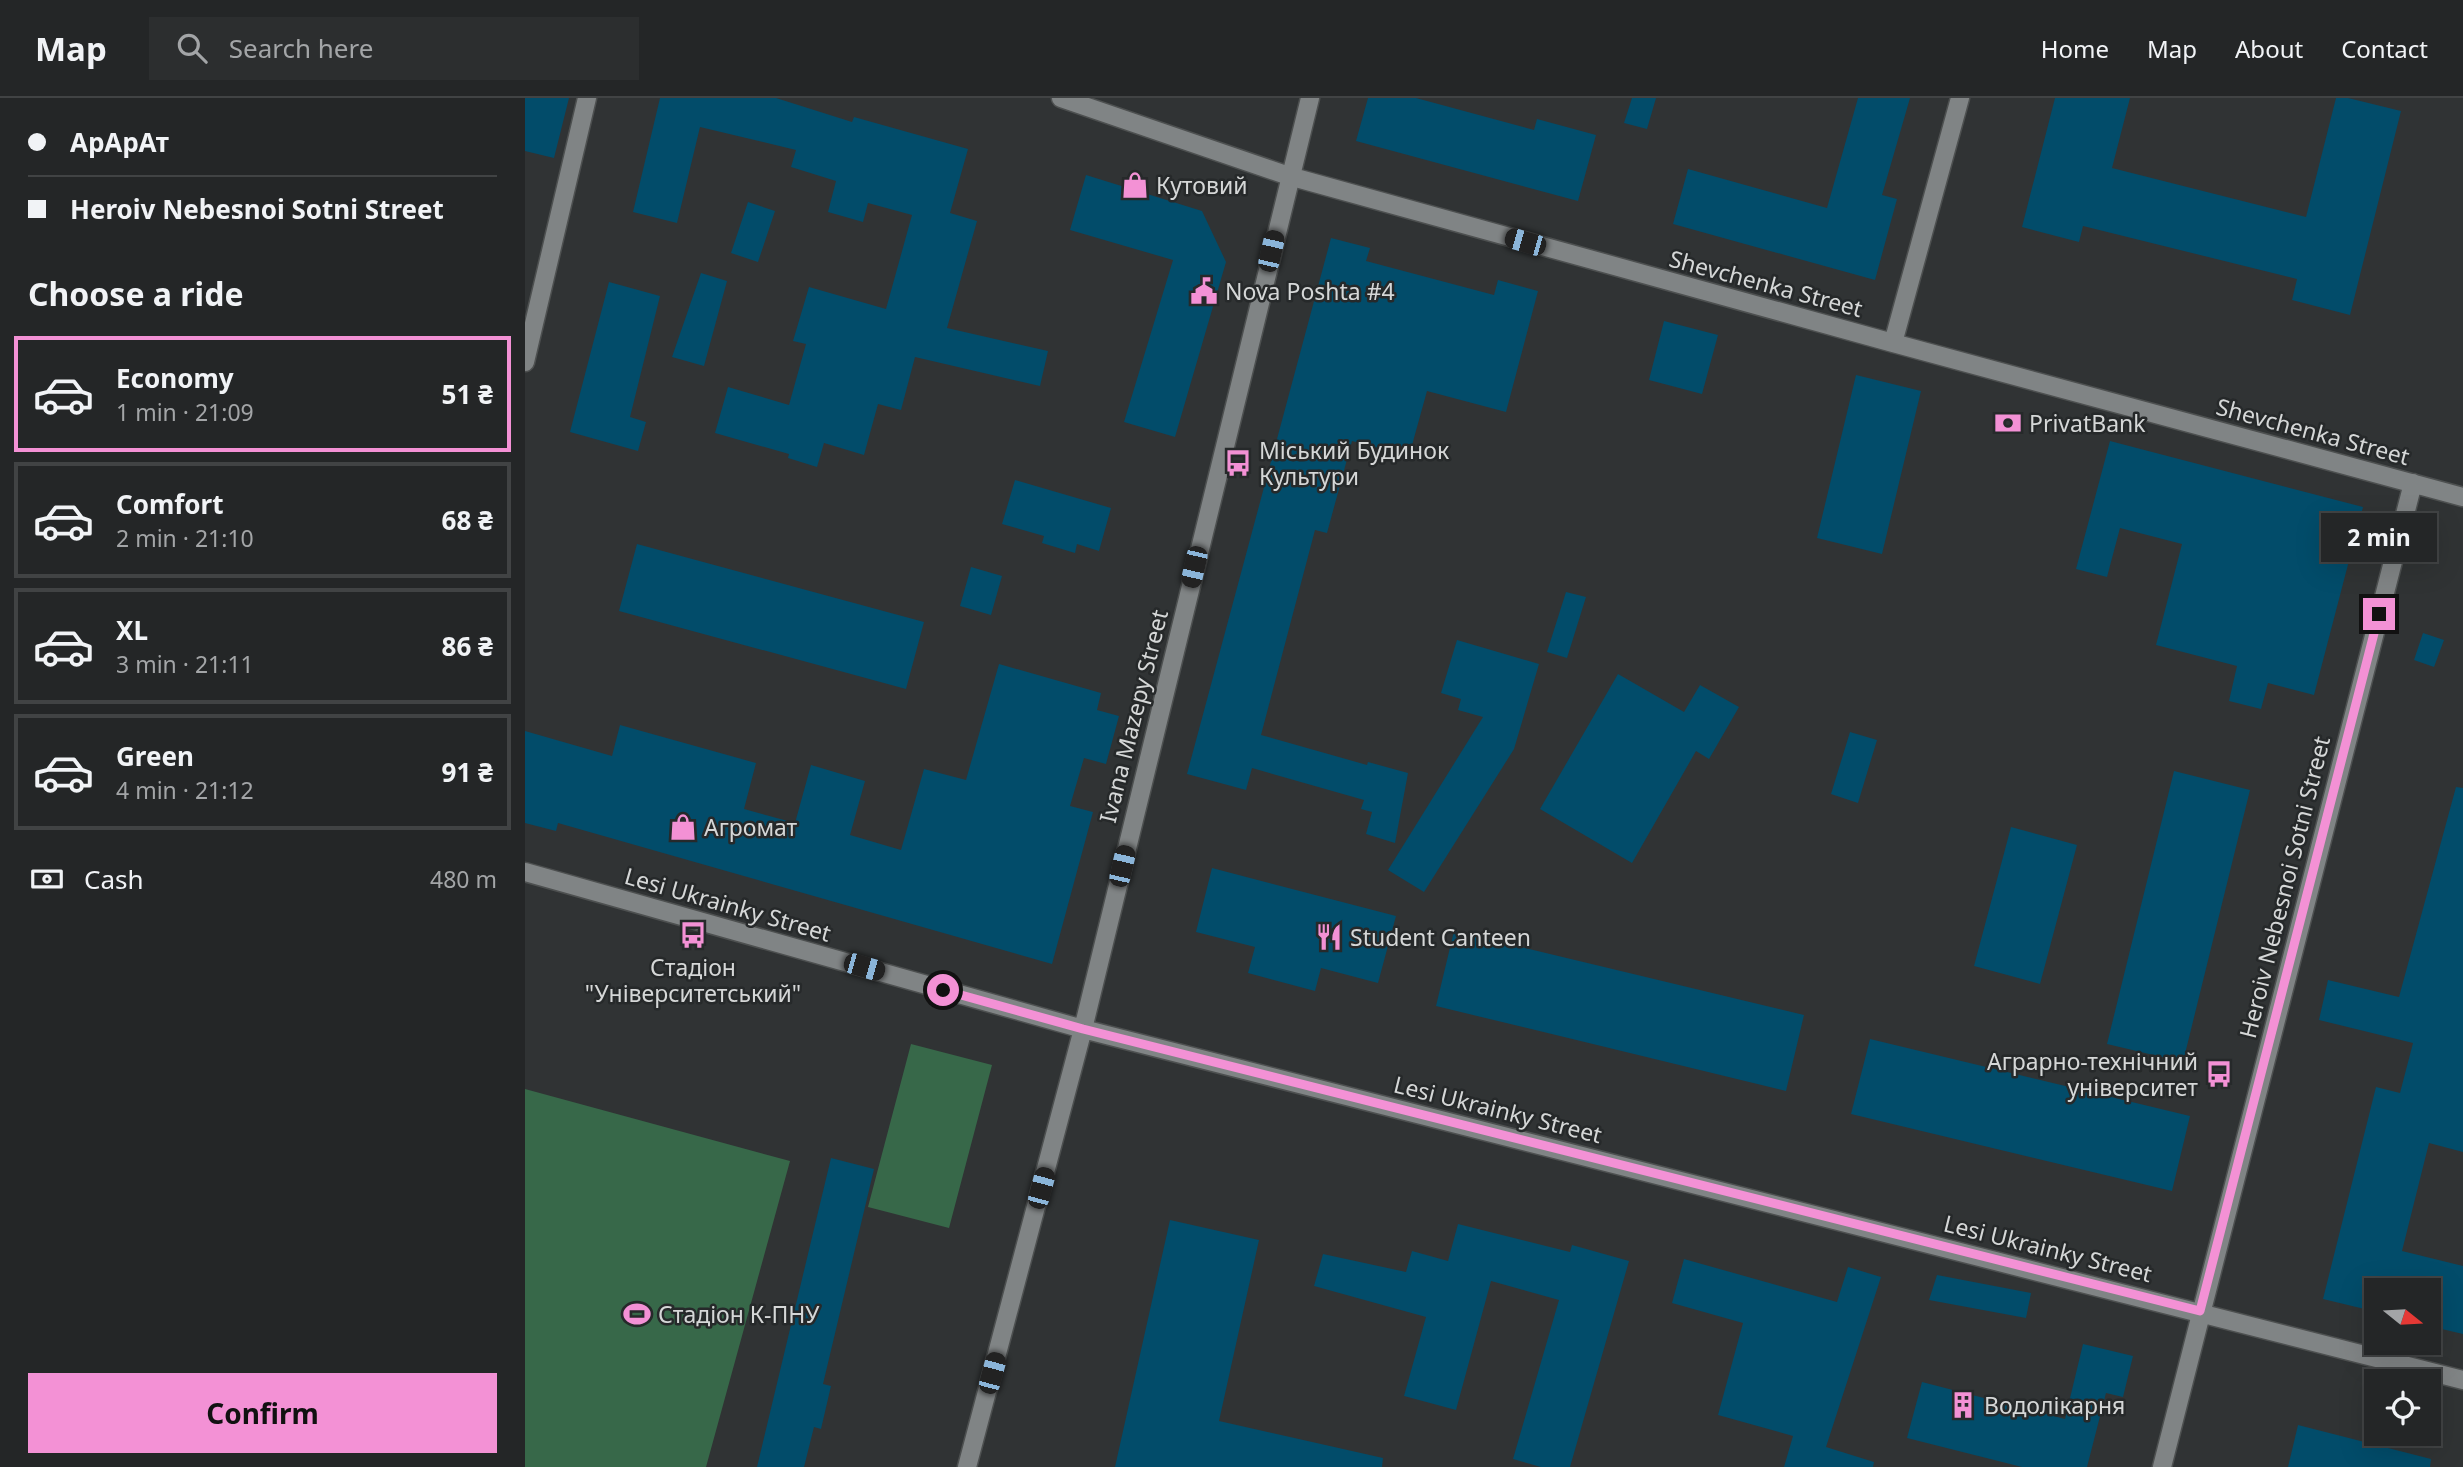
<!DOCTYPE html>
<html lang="en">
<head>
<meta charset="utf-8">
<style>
	body { margin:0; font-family:"Noto Sans",sans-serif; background:#2c2e2f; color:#f1f3f6; height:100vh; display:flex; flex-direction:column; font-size:26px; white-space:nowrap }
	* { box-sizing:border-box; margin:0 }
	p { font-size:23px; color:#a3a5a7 }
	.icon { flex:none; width:38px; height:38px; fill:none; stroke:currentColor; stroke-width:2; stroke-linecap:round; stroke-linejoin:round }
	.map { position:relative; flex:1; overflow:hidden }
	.panel { display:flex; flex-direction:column; background:#242627; width:525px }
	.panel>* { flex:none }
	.guide { display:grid; align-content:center; height:154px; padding:0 28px; background:#242627 }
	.needle { width:46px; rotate:108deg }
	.tools { position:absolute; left:1839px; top:1180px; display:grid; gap:14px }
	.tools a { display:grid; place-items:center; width:77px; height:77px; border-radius:0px; background:#242627; box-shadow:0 7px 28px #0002,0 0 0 2px #414344; font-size:35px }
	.end { position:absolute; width:32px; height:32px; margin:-16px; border:9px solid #f391d5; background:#111; box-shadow:0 0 0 4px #111 }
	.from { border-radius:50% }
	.bubble { position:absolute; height:49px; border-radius:0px; background:#242627; box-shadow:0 7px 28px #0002,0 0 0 2px #414344; font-size:23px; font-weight:700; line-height:49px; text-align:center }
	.car { position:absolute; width:21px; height:42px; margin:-21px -10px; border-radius:9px; box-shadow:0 0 5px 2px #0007; background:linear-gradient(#222 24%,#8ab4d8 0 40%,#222 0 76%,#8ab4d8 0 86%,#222 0) }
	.guide b { display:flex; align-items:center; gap:24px; height:66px; font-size:26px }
	.guide b+b { border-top:2px solid #414344 }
	.guide i { width:18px; height:18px; background:#f1f3f6 }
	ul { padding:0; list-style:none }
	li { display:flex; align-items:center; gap:21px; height:116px; margin:0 14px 10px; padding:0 14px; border:4px solid #414344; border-radius:0px }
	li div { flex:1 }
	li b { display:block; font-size:26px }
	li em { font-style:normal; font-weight:700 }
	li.active { border-color:#f391d5 }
	li>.icon { width:63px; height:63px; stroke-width:1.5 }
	h2 { padding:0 28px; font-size:32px; line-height:84px }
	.pay { display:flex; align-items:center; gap:18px; height:77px; padding:0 28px; font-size:26px }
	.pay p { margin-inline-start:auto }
	.primary-button { display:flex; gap:14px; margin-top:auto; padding:14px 28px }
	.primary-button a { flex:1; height:80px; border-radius:0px; background:#f391d5; color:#111; font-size:28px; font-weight:700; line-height:80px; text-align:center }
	header { display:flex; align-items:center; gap:42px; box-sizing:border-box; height:98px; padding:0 35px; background:#242627; border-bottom:2px solid #414344 }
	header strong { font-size:33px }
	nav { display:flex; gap:38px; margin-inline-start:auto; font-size:24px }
	.search { width:490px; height:63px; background:#2c2e2f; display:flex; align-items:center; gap:18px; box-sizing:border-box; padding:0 24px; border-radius:0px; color:#a3a5a7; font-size:26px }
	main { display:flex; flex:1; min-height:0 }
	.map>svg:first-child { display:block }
	.green { fill:#376849 }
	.building { fill:#024c6a }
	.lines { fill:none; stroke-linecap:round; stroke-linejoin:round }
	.minor-casing { stroke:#4d5050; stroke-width:21 }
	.minor { stroke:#808485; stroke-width:18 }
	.route { stroke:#f391d5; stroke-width:9 }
	.labels { text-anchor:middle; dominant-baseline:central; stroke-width:5; stroke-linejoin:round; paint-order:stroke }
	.poi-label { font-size:23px; fill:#d5d7d7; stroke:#26292a; text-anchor:start }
	.street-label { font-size:23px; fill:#d5d7d7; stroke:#26292a }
</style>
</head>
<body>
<header>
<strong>Map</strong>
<div class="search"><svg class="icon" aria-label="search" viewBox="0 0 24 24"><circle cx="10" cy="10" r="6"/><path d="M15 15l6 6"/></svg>Search here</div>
<nav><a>Home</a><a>Map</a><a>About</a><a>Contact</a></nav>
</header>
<main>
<section class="panel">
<div class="guide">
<b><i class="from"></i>АрАрАт</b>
<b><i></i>Heroiv Nebesnoi Sotni Street</b>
</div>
<h2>Choose a ride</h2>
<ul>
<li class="active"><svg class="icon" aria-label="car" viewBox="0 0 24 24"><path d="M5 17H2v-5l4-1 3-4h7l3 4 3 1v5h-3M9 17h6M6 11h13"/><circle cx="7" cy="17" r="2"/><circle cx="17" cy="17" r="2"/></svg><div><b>Economy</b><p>1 min · 21:09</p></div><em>51 ₴</em></li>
<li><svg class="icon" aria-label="car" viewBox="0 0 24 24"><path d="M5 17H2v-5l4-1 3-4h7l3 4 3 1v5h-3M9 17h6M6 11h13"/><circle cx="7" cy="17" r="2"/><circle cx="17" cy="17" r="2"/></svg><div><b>Comfort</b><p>2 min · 21:10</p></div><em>68 ₴</em></li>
<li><svg class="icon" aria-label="car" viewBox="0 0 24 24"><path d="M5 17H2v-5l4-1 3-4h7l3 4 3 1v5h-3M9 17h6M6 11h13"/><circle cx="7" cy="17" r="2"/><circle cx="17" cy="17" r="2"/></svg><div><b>XL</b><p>3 min · 21:11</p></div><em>86 ₴</em></li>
<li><svg class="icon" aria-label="car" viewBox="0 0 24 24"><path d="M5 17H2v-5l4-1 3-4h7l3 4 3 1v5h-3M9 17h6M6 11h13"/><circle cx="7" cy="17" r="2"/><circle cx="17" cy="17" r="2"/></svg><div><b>Green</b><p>4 min · 21:12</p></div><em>91 ₴</em></li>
</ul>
<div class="pay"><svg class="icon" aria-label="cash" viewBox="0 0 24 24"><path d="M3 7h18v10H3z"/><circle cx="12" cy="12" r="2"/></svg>Cash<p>480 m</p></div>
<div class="primary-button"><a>Confirm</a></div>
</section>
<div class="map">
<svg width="1938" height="1369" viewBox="0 0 1938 1369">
	<rect width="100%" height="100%" fill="#303334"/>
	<path class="green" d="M386,946l81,21 -43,163 -81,-21z
		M0,991l265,72 -84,306h-181z"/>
	<path class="building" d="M0,0h44l-15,60 -29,-7z
		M135,0h116l76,24 2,-5 114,32 -18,64 27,8 -30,107 101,23 -8,35 -125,-29 -14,53 -23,-6 -14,51 -40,-12 -7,24 -29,-9 1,-4 -74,-21 13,-46 61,18 17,-61 -13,-3 16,-54 77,22 26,-94 -44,-12 -5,19 -35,-10 8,-31 -45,-14 5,-17 -96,-23 -23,96 -44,-11z
		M843,0h48l118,32 3,-11 59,16 -18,66 -222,-60z
		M1107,0h24l-9,31 -23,-6z
		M1333,0h52l-28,97 15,4 -22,81 -202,-56 15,-55 139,39z
		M1530,0h75l-18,70 194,49 30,-119h12l53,13 -51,204 -58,-15 5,-21 -214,-53 -4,16 -57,-15z
		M561,77l116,36 24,51 -51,175 -51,-15 49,-162 -103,-30z
		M223,104l27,9 -17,51 -27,-9z
		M806,140l39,10 -4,13 128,34 4,-15 40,11 -32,121 -79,-21 -18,65 -57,-15 -25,92 -12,-3 -54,205 106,30 1,-3 40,11 -13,70 -29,-9 6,-22 -11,-3 3,-9 -112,-32 -6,22 -59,-16z
		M176,175l26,8 -23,85 -32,-9z
		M84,184l51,14 -30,121 16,5 -8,29 -68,-19z
		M1139,223l54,14 -16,59 -53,-14z
		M1331,277l65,16 -39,163 -65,-16z
		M1585,343l253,66 -49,188 -46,-12 -7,26 -32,-8 8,-35 -81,-21 26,-101 -62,-16 -13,49 -31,-8z
		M490,382l96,28 -12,43 -22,-7 -2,9 -33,-10 2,-7 -42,-12z
		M112,446l287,78 -18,67 -287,-78z
		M446,469l31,9 -11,39 -31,-9z
		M1041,494l20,5 -19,61 -20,-6z
		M1898,535l21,7 -10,27 -20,-7z
		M932,542l82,24 -25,85 -90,143 -36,-22 95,-153 -25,-7 3,-11 -20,-6z
		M474,566l102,29 -4,17 22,6 -13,48 -22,-6 -14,48 23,6 -41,152 -494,-141 -2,8 -31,-8v-92l87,25 8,-31 136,38 -12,46 51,14 16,-58 54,16 -15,54 51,15 23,-81 42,11z
		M1093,576l66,38 16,-27 39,22 -30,52 -13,-8 -64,112 -92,-54z
		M1325,634l27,8 -19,63 -27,-9z
		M1649,673l76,19 -67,272 -76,-18z
		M1931,689l7,1v364l-34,-9 -27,108 61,15v68l-34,-8v-36h-52v22l-54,-13 53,-212 24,6 13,-50 -94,-23 9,-40 71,17z
		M1486,729l66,18 -37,139 -66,-18z
		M687,770l184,48 -18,67 -57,-15 -6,23 -67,-18 7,-26 -59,-15z
		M929,833l350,84 -18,76 -350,-85z
		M1345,941l320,77 -18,75 -321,-77z
		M306,1060l43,11 -51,215 8,2 -10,43 -7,-2 -10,40h-47z
		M645,1122l89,20 -40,181 164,37 -1,9h-267z
		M933,1126l112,28 2,-7 57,16 -59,206h-29l-28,-8 46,-159 -68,-19 -35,129 -52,-14 22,-79 -112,-31 9,-32 83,18 6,-21 36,10z
		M1159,1161l153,43 11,-35 33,10 -55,170 48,15 -1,5h-89l9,-31 -75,-21 25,-92 -71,-20z
		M1412,1177l94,18 -5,25 -97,-18z
		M1558,1246l50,12 -10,41 -17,-4 -19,74h-65l-115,-29 15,-56 143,37z
		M1773,1327l133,34 -1,8h-142z"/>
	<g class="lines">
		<defs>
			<path id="minor" d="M536,0l228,78 604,167 570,154
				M1368,245l67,-245
				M0,264l62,-264
				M0,774l558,157 1380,351
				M442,1369l116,-438 227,-931
				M1637,1369l251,-984"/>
		</defs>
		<use href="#minor" class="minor-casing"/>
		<use href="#minor" class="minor"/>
	</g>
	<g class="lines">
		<path class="route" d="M418,892l140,39 1117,282 179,-697"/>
	</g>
	<defs>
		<symbol id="shop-bare" viewBox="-9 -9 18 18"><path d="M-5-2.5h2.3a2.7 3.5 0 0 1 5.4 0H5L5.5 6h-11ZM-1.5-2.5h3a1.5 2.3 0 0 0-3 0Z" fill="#f391d5" stroke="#26292a" stroke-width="2.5" paint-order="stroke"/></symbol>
		<symbol id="civic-bare" viewBox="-9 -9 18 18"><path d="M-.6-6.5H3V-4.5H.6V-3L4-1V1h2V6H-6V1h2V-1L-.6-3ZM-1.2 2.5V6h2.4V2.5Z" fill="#f391d5" stroke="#26292a" stroke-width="2.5" paint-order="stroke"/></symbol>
		<symbol id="bank-bare" viewBox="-9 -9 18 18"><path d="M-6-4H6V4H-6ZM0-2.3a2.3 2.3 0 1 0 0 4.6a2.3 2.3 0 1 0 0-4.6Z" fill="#f391d5" stroke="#26292a" stroke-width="2.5" paint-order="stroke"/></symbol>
		<symbol id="bus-bare" viewBox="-9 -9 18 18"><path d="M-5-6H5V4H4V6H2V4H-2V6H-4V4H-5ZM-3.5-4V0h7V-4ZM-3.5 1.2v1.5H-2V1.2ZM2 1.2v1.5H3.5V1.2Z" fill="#f391d5" stroke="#26292a" stroke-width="2.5" paint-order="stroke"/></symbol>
		<symbol id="restaurant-bare" viewBox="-9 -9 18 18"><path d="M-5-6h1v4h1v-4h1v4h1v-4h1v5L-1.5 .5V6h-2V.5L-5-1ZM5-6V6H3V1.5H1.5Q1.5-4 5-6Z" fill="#f391d5" stroke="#26292a" stroke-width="2.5" paint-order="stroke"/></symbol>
		<symbol id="stadium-bare" viewBox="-9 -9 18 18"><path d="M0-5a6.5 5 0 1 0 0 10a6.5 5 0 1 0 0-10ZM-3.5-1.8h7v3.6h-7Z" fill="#f391d5" stroke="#26292a" stroke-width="2.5" paint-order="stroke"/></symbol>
		<symbol id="building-bare" viewBox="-9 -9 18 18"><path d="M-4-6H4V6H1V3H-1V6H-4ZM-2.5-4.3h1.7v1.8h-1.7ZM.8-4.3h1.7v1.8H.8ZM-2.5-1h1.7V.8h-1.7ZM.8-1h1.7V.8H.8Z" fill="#f391d5" stroke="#26292a" stroke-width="2.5" paint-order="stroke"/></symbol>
	</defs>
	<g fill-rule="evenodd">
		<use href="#shop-bare" x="591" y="68" width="38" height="38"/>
		<use href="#civic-bare" x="660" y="174" width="38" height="38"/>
		<use href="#bank-bare" x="1464" y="306" width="38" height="38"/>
		<use href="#bus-bare" x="694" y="346" width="38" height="38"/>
		<use href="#shop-bare" x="139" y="710" width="38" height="38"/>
		<use href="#bus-bare" x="149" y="818" width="38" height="38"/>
		<use href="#restaurant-bare" x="785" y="820" width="38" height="38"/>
		<use href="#bus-bare" x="1675" y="957" width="38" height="38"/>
		<use href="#stadium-bare" x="93" y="1197" width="38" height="38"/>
		<use href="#building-bare" x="1419" y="1288" width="38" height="38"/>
	</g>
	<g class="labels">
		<g class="poi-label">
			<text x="631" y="87">Кутовий</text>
			<text x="700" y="193">Nova Poshta #4</text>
			<text x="1504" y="325">PrivatBank</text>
			<text x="734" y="352">Міський Будинок<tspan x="734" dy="26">Культури</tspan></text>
			<text x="179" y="729">Агромат</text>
			<text x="825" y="839">Student Canteen</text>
			<text x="168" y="869" text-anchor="middle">Стадіон<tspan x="168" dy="26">"Університетський"</tspan></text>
			<text x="1673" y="963" text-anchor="end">Аграрно-технічний<tspan x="1673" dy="26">університет</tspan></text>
			<text x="133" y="1216">Стадіон К-ПНУ</text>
			<text x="1459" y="1307">Водолікарня</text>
		</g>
		<g class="street-label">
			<text transform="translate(1241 185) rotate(15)">Shevchenka Street</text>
			<text transform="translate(1788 333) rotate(15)">Shevchenka Street</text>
			<text transform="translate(608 618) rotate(-76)">Ivana Mazepy Street</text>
			<text transform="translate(1759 789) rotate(-76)">Heroiv Nebesnoi Sotni Street</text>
			<text transform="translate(203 806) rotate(16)">Lesi Ukrainky Street</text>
			<text transform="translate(973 1011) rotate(14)">Lesi Ukrainky Street</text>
			<text transform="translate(1523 1150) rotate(14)">Lesi Ukrainky Street</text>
		</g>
	</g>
</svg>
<div class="tools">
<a><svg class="needle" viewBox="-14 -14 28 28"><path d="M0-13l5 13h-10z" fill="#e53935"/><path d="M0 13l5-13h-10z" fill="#a3a5a7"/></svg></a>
<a><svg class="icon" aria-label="locate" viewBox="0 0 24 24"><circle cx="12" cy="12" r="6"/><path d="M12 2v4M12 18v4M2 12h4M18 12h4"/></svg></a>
</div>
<i class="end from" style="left:418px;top:892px"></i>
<i class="end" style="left:1854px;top:516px"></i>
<div class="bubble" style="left:1796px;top:415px;width:116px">2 min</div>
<i class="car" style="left:1000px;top:144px;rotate:286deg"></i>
<i class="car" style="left:746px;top:153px;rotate:13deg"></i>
<i class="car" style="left:669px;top:469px;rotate:193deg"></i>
<i class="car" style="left:597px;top:768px;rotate:13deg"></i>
<i class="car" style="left:339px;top:869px;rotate:106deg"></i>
<i class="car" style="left:516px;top:1090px;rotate:15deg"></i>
<i class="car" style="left:467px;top:1275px;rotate:15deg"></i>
</div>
</main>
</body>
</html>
